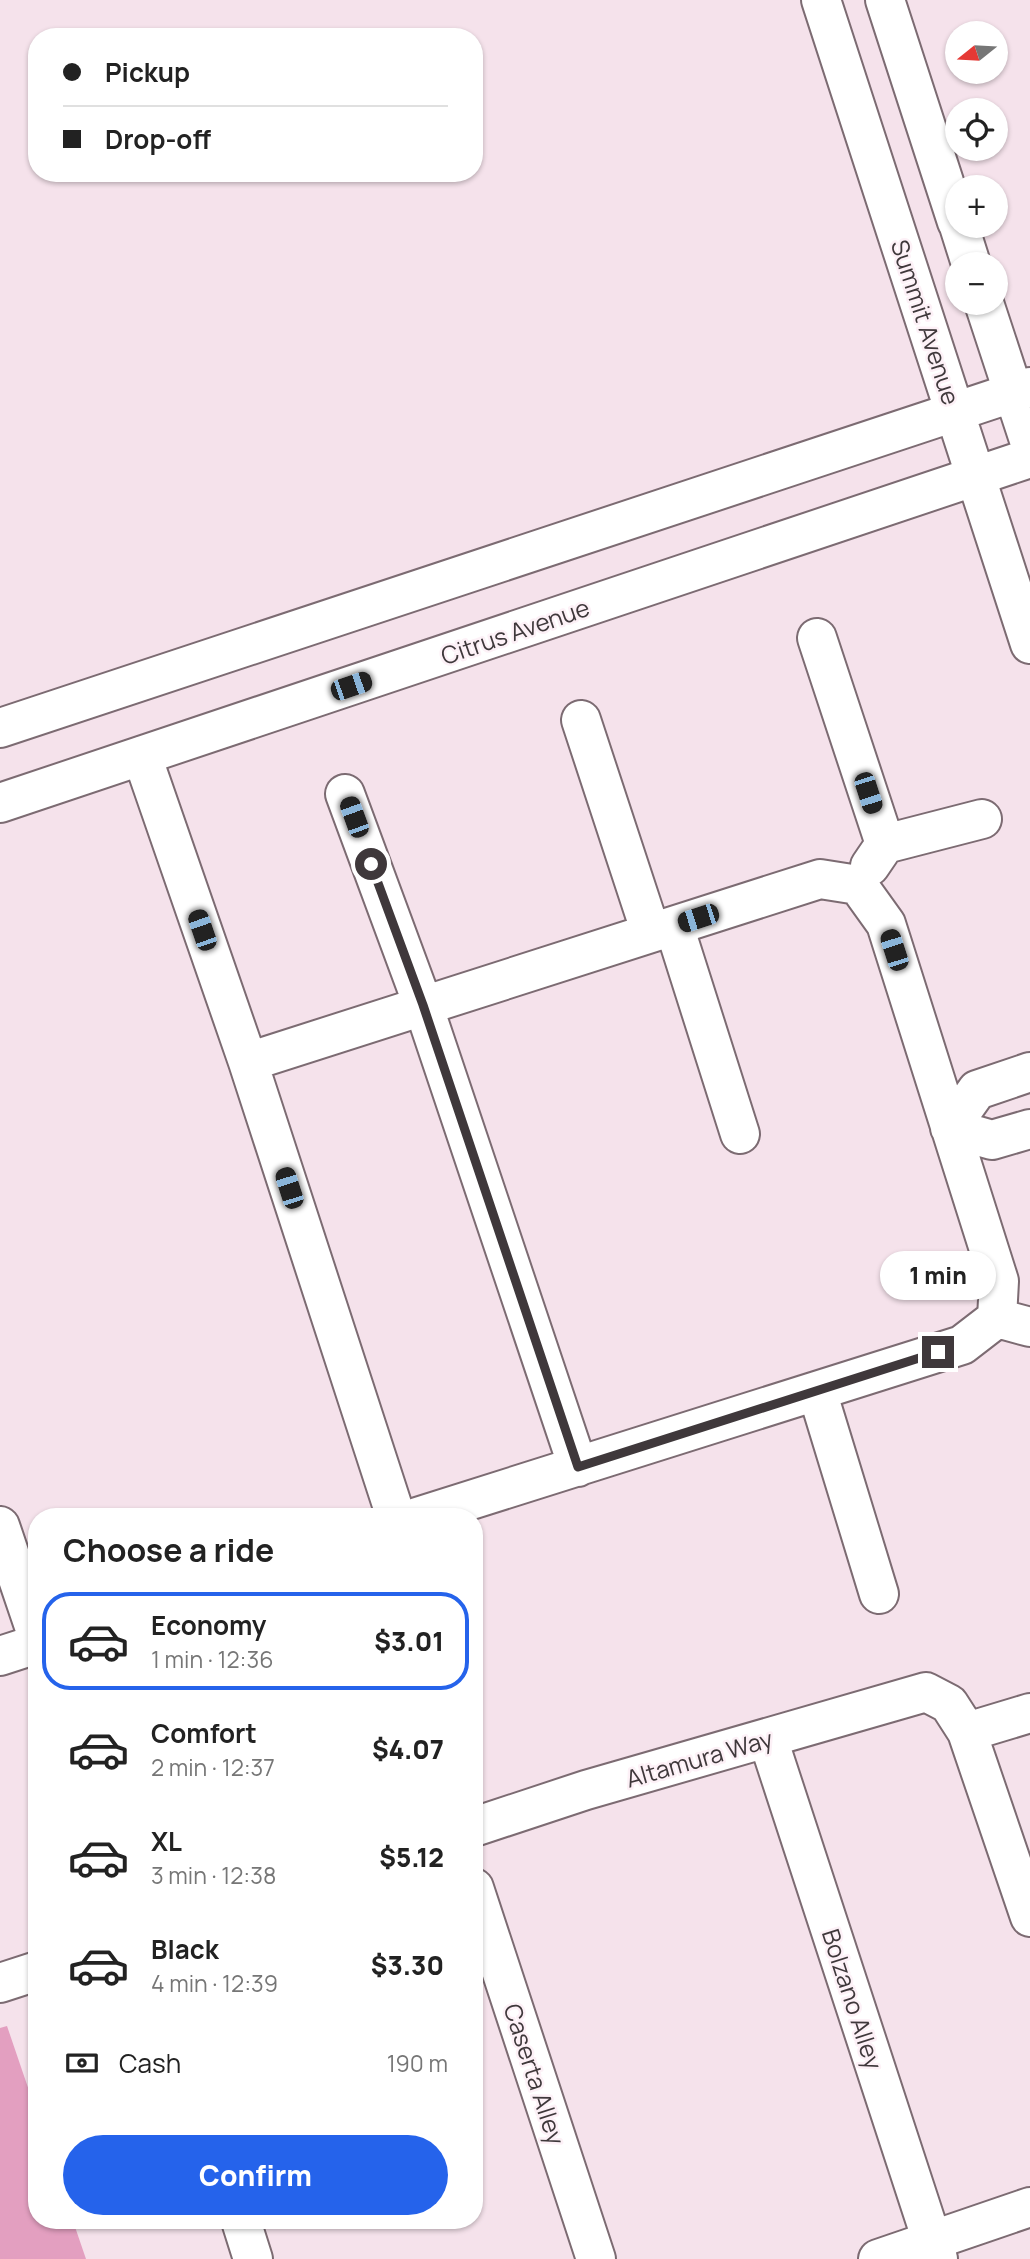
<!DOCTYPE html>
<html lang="en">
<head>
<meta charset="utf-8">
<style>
	body { margin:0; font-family:Manrope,sans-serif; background:#f6f6f6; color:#222; height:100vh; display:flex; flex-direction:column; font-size:26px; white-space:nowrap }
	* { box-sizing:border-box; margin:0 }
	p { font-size:23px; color:#767676 }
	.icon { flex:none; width:38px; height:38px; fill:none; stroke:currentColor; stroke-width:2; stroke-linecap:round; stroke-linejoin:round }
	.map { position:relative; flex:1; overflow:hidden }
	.drawer { position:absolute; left:28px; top:1508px; width:455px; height:721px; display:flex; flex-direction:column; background:#fff; border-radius:28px; box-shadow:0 2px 5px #0004 }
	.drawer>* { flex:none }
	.guide { position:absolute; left:28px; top:28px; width:455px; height:154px; border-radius:28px; box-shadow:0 2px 5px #0004; display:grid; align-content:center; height:154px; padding:0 35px; background:#fff }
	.needle { width:46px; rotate:252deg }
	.controls { position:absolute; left:945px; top:21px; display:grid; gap:14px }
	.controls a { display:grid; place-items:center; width:63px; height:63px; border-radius:50%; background:#fff; box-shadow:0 2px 5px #0004; font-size:35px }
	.end { position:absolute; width:32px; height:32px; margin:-16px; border:9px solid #3f383b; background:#fff; box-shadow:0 0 0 4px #fff }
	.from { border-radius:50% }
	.bubble { position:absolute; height:49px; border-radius:24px; background:#fff; box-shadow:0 2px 5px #0004; font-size:23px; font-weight:800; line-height:49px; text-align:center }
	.car { position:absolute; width:21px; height:42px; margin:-21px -10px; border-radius:9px; box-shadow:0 0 5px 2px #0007; background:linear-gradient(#222 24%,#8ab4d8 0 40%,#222 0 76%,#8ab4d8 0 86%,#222 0) }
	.guide b { display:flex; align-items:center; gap:24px; height:66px; font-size:26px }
	.guide b+b { border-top:2px solid #e0e0e0 }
	.guide i { width:18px; height:18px; background:#222 }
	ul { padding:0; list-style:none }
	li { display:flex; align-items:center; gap:21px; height:98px; margin:0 14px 10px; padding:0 21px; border:4px solid transparent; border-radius:28px }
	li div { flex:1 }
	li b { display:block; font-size:26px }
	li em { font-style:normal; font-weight:800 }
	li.current { border-color:#2563eb }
	li>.icon { width:63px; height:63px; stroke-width:1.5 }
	h2 { padding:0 35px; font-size:32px; line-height:84px }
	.pay { display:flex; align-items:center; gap:18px; height:77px; padding:0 35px; font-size:26px }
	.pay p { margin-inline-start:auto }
	.primary-button { display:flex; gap:14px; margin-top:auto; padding:14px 35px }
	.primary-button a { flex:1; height:80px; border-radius:42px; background:#2563eb; color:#fff; font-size:28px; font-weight:800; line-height:80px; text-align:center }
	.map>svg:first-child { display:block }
	.green { fill:#e39fc0 }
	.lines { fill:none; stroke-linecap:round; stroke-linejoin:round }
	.minor-casing { stroke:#7c6b72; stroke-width:42 }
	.major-casing { stroke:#7c6b72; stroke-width:42 }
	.minor { stroke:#fff; stroke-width:38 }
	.major { stroke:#fff; stroke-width:38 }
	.route { stroke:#3f383b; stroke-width:9 }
	.labels { text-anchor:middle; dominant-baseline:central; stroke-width:5; stroke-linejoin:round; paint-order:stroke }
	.street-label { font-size:24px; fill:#3f383b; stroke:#fdf1f7 }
</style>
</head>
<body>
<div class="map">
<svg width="1030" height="2259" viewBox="0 0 1030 2259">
	<rect width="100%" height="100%" fill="#f5e2eb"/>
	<path class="green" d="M7,2026l30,88v107h36l13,38h-86v-231z"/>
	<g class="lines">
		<defs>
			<path id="minor" d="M817,638l68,206
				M581,720l70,213
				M142,756l106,306 148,455
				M345,794l78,211 155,462
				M870,866l15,-22 97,-25
				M674,926l66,208
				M248,1062l572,-183 38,6 28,39 113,357 -2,37 -35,27 -545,172
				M1030,1072l-53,18 -27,38 42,12 38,-11
				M997,1318l33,9
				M817,1391l62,203
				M0,1526l37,109
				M0,1656l37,-12
				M967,1732l63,-19
				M768,1739l170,520
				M474,1827l112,-37 340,-98 23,12 18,28 63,185
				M474,1888l122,371
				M0,1983l37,-12
				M241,2221l12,38
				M878,2259l152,-52"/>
			<path id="major" d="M821,0l209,644
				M885,0l72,222
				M959,226l12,38
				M984,303l46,140
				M0,728l1030,-341
				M0,803l1030,-345"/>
		</defs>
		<use href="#minor" class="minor-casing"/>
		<use href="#major" class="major-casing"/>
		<use href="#minor" class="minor"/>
		<use href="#major" class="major"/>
	</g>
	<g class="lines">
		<path class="route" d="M371,864l52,141 155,462 360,-115"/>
	</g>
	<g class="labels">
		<g class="street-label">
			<text transform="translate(926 322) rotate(72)">Summit Avenue</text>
			<text transform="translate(515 631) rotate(-19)">Citrus Avenue</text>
			<text transform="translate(699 1758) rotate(-16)">Altamura Way</text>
			<text transform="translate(853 1999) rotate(72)">Bolzano Alley</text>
			<text transform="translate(535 2074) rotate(72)">Caserta Alley</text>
		</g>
	</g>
</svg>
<div class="controls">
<a><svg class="needle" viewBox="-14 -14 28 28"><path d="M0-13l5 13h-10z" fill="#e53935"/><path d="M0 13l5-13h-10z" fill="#767676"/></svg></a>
<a><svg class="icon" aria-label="locate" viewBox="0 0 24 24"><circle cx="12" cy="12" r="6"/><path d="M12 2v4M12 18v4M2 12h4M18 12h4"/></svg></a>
<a>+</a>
<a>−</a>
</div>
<i class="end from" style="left:371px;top:864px"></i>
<i class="end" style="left:938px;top:1352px"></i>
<div class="bubble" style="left:880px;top:1251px;width:116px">1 min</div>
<i class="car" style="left:351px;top:686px;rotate:71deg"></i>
<i class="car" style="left:868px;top:793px;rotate:162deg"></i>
<i class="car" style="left:354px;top:817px;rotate:340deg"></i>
<i class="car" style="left:698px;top:918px;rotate:252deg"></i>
<i class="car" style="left:202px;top:930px;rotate:341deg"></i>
<i class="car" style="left:894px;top:950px;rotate:342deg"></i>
<i class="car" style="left:289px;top:1188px;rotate:342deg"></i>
<div class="guide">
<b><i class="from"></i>Pickup</b>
<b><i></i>Drop-off</b>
</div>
<section class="drawer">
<h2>Choose a ride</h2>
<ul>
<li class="current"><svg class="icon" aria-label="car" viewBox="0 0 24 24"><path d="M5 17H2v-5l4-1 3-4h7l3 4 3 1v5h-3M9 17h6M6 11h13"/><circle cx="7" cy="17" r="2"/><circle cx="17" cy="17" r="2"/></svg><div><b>Economy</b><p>1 min · 12:36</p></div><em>$3.01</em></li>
<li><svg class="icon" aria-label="car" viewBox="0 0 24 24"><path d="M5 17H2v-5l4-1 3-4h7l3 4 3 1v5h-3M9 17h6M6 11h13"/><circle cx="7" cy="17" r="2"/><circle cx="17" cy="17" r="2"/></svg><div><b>Comfort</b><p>2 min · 12:37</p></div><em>$4.07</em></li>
<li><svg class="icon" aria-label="car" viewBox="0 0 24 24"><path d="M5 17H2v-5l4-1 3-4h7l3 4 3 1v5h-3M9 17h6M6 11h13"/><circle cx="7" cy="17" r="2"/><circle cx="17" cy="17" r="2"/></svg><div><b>XL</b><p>3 min · 12:38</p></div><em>$5.12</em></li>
<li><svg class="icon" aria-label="car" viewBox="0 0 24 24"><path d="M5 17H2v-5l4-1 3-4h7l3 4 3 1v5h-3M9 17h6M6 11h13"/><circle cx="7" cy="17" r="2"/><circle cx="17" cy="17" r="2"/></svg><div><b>Black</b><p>4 min · 12:39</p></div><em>$3.30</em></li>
</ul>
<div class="pay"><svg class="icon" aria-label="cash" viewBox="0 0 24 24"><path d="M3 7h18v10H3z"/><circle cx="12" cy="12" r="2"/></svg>Cash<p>190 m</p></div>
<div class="primary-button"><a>Confirm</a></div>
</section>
</div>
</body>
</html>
